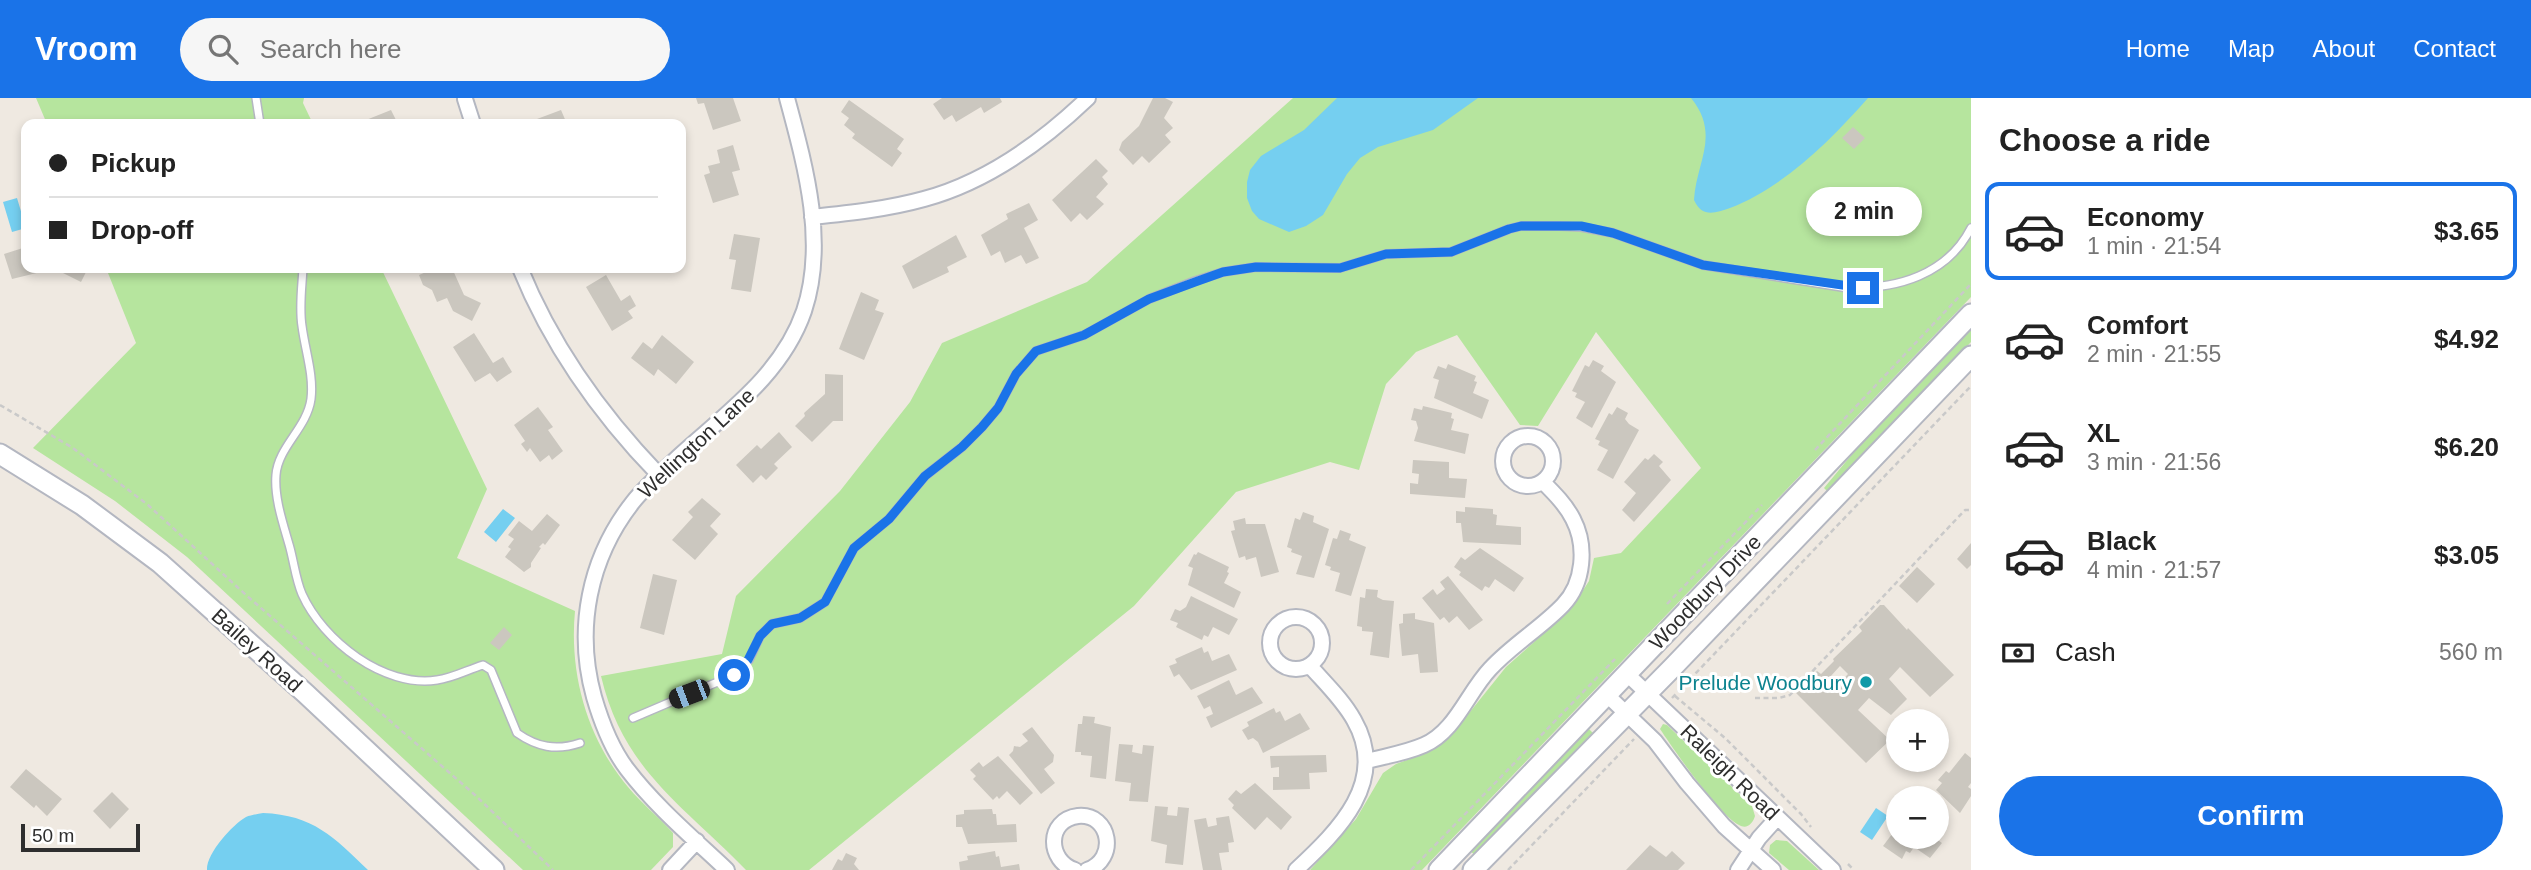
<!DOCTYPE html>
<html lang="en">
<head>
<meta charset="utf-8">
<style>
	body { margin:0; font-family:Helvetica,sans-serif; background:#f6f6f6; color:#222; height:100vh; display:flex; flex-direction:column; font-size:26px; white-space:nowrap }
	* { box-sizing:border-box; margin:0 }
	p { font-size:23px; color:#767676 }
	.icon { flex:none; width:38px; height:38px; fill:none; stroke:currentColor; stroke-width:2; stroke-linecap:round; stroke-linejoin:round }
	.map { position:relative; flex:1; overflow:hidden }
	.details { display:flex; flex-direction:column; background:#fff; width:560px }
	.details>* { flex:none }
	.guide { position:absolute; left:21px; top:21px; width:665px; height:154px; border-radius:14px; box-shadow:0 4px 10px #0003; display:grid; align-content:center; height:154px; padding:0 28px; background:#fff }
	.fabs { position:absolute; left:1886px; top:611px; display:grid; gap:14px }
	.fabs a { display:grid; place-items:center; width:63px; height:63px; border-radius:50%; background:#fff; box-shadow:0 4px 10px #0003; font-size:35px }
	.scale { position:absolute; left:21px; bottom:18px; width:119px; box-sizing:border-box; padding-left:7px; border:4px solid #2e2e2e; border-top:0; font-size:19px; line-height:24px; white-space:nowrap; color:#2e2e2e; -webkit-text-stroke:5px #fff; paint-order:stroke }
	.end { position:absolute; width:32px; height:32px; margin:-16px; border:9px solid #1a73e8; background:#fff; box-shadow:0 0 0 4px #fff }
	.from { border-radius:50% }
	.bubble { position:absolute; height:49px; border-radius:24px; background:#fff; box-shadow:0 4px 10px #0003; font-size:23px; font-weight:600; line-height:49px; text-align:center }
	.car { position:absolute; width:21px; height:42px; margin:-21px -10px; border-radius:9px; box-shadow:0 0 5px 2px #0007; background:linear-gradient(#222 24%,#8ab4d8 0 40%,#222 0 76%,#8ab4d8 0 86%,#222 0) }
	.guide b { display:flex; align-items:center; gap:24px; height:66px; font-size:26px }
	.guide b+b { border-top:2px solid #e0e0e0 }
	.guide i { width:18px; height:18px; background:#222 }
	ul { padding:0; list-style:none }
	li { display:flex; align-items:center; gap:21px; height:98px; margin:0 14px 10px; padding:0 14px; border:4px solid transparent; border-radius:14px }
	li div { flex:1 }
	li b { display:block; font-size:26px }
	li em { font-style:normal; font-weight:600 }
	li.active { border-color:#1a73e8 }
	li>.icon { width:63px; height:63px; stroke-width:1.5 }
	h2 { padding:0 28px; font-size:32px; line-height:84px }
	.pay { display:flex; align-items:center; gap:18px; height:77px; padding:0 28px; font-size:26px }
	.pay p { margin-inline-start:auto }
	.primary-button { display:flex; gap:14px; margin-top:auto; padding:14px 28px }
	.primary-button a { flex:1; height:80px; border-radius:42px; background:#1a73e8; color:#fff; font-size:28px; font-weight:600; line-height:80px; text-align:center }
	header { display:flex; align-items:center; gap:42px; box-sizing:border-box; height:98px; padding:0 35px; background:#1a73e8; color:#fff }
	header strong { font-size:33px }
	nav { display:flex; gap:38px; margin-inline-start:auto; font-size:24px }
	.search { width:490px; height:63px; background:#f6f6f6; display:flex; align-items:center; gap:18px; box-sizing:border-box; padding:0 24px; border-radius:38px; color:#767676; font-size:26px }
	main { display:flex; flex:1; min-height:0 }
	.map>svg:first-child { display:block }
	.green { fill:#b6e59e }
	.water { fill:#75cff0 }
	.building { fill:#cbc7bf; fill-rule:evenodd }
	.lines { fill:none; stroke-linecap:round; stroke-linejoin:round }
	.lane-casing { stroke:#b4b7c1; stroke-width:10 }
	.street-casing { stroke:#b4b7c1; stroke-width:18 }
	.secondary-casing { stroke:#b4b7c1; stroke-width:23 }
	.path { stroke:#c9c9c9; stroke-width:2.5; stroke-dasharray:5 3.5; stroke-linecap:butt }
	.lane { stroke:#fff; stroke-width:7 }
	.street { stroke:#fff; stroke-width:14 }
	.secondary { stroke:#fff; stroke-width:19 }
	.route { stroke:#1a73e8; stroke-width:9 }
	.culture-dot { fill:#0f9aa8; stroke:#fff; stroke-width:2.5 }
	.labels { text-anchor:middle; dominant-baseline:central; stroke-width:6; stroke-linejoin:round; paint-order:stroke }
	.street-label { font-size:21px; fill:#2e2e2e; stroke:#fff }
	.culture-label { font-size:21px; fill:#0d838f; stroke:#fff; text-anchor:end }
</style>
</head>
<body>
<header>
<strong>Vroom</strong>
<div class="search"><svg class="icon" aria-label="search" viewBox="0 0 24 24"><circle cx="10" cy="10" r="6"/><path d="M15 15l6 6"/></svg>Search here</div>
<nav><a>Home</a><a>Map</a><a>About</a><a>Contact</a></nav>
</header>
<main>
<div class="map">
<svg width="1971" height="772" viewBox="0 0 1971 772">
	<rect width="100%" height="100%" fill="#efe9e1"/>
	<path class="green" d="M36,0h268l-1,5 10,21h-266z
		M1293,0h678v199l-549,573h-112l46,-51 27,-46 13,-9 33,-12 20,-14 57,-71 65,-58 18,-28 5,-23 27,-5 80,-85 -105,-136 -58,94 -18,-1 -63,-90 -41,17 -30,32 -27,86 -29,-8 -94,30 -102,114 -325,264h-63c-63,-65 -123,-100 -145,-194l121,-22 14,-58 104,-105 70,-89 32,-59 145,-61z
		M106,170h275l106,221 -30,69 118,53c-6,63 12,127 53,176 14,17 31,30 45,46v14l-22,23h-128l-336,-313 -72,-56 -82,-53 103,-105z
		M1971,229v15l-143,150 -4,-4 49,-59z
		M1663,626l4,1 85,81 3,10c-2,7 -8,14 -16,9 -20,-10 -65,-75 -79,-96z
		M1589,631l5,5 -119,121 -5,-4z
		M1776,742l11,1 32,29h-30l-20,-17 1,-8z"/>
	<path class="water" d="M1337,0h141l-45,32 -55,17 -18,11 -13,16 -24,41 -17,11 -17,6 -30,-13 -7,-8 -5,-13v-16l3,-12 11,-14 43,-26z
		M1691,0h177c-38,43 -84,89 -138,110 -15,5 -28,10 -36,-8 2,-38 27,-65 -3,-102z
		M17,100l9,30 -14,4 -9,-30z
		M503,411l12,9 -19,24 -12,-10z
		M1876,710l12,8 -16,24 -12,-8z
		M263,715c50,2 71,24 105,57h-161c-1,-16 25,-45 39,-53 5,-2 12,-3 17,-4z"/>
	<path class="building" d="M696,0h37l8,23 -28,9 -9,-27 -6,1z
		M942,0h58l2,4 -18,11 -3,-6 -25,15 -4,-7 -8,5 -11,-16z
		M1153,0h12l8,4 -9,16 9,10 -8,7 6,7 -22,21 -7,-7 -9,9 -14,-15 3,-8 17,-16z
		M849,2l55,39 -7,10 5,4 -10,14 -40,-29 3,-4 -11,-9 5,-7 -8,-6z
		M391,12l7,14h-42z
		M561,12l6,14h-28l-2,-5z
		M1853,29l12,11 -11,11 -12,-11z
		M733,47l7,25 -8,2 7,23 -26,8 -9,-28 6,-2 -2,-7 12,-3 -3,-13z
		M1096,61l12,12 -6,6 6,7 -12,13 8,7 -17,16 -7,-7 -9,9 -19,-22z
		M1029,105l9,17 -14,8 15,30 -13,6 -5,-9 -16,8 -5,-12 -9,5 -10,-21 27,-16 -2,-5z
		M734,136l26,4 -9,54 -20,-3 5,-29 -7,-1z
		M956,137l11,22 -20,10 2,5 -36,17 -11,-23z
		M26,149v21h22l1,2 -37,9 -8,-25z
		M53,170h35l-7,14z
		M424,170h28l12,27 17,8 -9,18 -19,-10 -6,-13 -10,4 -5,-12 -9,-5 -4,-10 7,-3z
		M606,177l15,26 9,-6 6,11 -8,5 5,7 -21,13 -26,-44z
		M861,194l18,8 -4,10 9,3 -20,47 -25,-11z
		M474,235l19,30 10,-6 9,15 -15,10 -7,-9 -15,9 -22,-35z
		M662,237l32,27 -18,22 -18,-15 -4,7 -23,-18 12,-16 9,7z
		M1593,262l11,6 -3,5 15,11 -24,46 -16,-10 9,-16 -10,-5 2,-4 -5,-2 13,-26 4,2z
		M1448,266l28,12 -2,5 3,1 -4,11 16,7 -7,19 -48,-21 5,-18 -6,-2 5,-12 8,3z
		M825,276l18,1v46h-10l-21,21 -17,-16 10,-10 -1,-3 21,-19z
		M1423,308l29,7 -1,5 3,1 -3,11 18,4 -4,20 -51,-13 4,-13 -2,-7 -5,-1 3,-12 8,2z
		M538,309l15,20 -5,3 15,21 -11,9 -3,-5 -9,7 -10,-14 -3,4 -6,-8 4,-3 -11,-16z
		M1617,309l11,6 -3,6 4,5 10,6 -26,49 -16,-9 11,-20 -10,-5 2,-4 -5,-2 14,-26 3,2z
		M779,334l13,15 -18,17 4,4 -12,12 -5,-5 -8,8 -17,-18 21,-20 4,4z
		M1654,356l9,8 -4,4 12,14 -37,42 -12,-12 14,-17 -12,-11 21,-24 3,2z
		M1413,362l36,2v16l18,1 -2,19 -55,-4v-11l8,1 1,-10 -7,-1z
		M702,400l19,16 -11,12 8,8 -23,26 -23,-20 21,-23 -5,-5z
		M1465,409l28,2v5l4,1 -1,10 25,2v18l-58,-3 -2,-19h-5v-12l9,1z
		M1303,414l11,4 -1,6 16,7 -15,49 -18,-4 6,-18 -11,-4 1,-3 -5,-2 8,-29 5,2z
		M547,416l13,11 -15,20 -2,-2 -4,4 2,1 -10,15v4l-7,5 -19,-15 6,-8 -3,-2 6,-8 -6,-4 11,-14 13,10z
		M1245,420l1,6h19l14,48 -18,5 -5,-20 -10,3 -1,-4 -6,2 -8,-27 4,-1 -2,-9z
		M1340,432l11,4 -2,6 17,7 -15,49 -16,-5 5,-18 -10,-3 1,-3 -6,-2 8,-27 4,1z
		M1971,445v22l-4,4 -10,-10z
		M1480,450l44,30 -10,14 -19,-13 -6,9 -4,-2 -3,5 -23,-16 2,-3 -7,-5 7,-10 4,3z
		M1198,454l31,15 -2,5 2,1 -5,10 17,9 -7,16 -46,-23 5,-17 -5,-2 6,-12 2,1z
		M1917,469l18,17 -18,19 -18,-17z
		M653,476l24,6 -13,55 -24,-7z
		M1448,478l35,44 -14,10 -12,-14 -8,7 -5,-6 -4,3 -18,-22 11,-9 4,6 8,-6 -5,-7z
		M1366,491l12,1 -1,7 6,3 11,1 -5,57 -19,-3 3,-23 -11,-1v-4l-5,-1 3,-29 5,1z
		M1191,498l47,23 -9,16 -16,-8 -5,10 -4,-2 -2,5 -26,-13 2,-4 -8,-3 5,-11 5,2 6,-4z
		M1880,507h4l23,25 1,-2 46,47 -24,22 -30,-30 -11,12 18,20 -16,16 -22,-17 -11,12 32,30 -24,23 -70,-70 21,-22 4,3 13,-13 -1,-2 29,-28 -3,-4zM1840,568l8,8 -10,11 -8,-8z
		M1415,515v6l19,4 4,49 -18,1 -2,-19 -16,2 -3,-32 4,-1v-9z
		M504,529l8,8 -13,15 -9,-7z
		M1202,549l2,6 4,-2 4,10 17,-7 8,16 -46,20 -12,-16 -5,3 -5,-11 8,-3 -2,-4z
		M1229,582l7,15 16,-8 11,16 -52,25 -5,-11 7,-3 -3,-8 -6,3 -7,-13z
		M1274,610l2,5 4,-2 5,10 15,-8 10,16 -47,24 -5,-11 -5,-4 -5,2 -6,-10 7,-4 -2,-4z
		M1083,618l12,1 -1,6 17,4 -5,52 -16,-2 2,-21 -11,-1v-3h-6l3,-28h4z
		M1032,629l22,28 -1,7 -9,7 11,14 -14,11 -32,-39 4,-4 1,-5 6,1 8,-6 -6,-7z
		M1119,646l14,1 -1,7 10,2 1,-9 11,1 -6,56 -19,-1 2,-18 -16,-2z
		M1965,655l6,5v25l-3,4 3,2v7l-11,17 -24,-23 6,-7 -4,-3 8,-9 3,2z
		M1326,657l1,17 -18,1 1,16 -37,1v-13h6v-10l-8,1 -1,-12z
		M998,658l35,37 -13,12 -13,-14 -8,8 -2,-3 -4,4 -20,-21 3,-3 -6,-6 9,-8 4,5z
		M26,671l36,30 -15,17 -11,-11 -2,3 -24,-21z
		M1255,685l37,34 -11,13 -14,-13 -12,13 -23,-22 2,-3 -6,-6 8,-9 5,4z
		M112,694l17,17 -19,20 -17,-18z
		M1155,708l13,1 -1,8 10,1 1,-9 11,1 -6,57 -18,-2 2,-18 -16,-4z
		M992,711l1,5h3l1,11 19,-1 1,18 -49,2 -6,-17h-6v-12l8,-1v-4z
		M1229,718l5,26 -6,1 1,9 -10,1 3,17h-19l-9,-50 12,-2 2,9 9,-2 -1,-7z
		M1899,726v12h33l10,7 -12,15 -16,-11 -4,6 -4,-2 -4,8 -19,-13 9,-12 -1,-9z
		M1650,747l16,12 6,-6 13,12 -7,7h-52z
		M995,753l1,6 3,-1 2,11 18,-3 1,6h-60l-1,-8 9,-2 -1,-4z
		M846,755l11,5 -3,6 5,6h-27l6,-11 4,2z"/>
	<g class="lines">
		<defs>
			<path id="lane" d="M256,0l4,26
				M303,170c-1,19 -4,39 -1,58 3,24 12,49 9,73 -4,29 -33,48 -35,76 -2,24 8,51 14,73 4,15 6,32 12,46 21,47 82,94 135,86 16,-2 30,-10 46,-15l8,5 26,63c20,14 39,18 63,10
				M633,620l101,-43 15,-15 11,-24 12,-12 28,-6 25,-16 29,-54 35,-29 36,-43 37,-29 20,-20 16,-19 18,-34 20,-23 48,-16 65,-36 46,-18 28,-9 33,-5 84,1 46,-14 65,-2 58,-23 12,-3h39l21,1 32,6 90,32 145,23c49,1 99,-13 123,-60"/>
			<path id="street" d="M465,1l8,25
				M812,119c38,-4 76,-8 112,-18 63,-17 118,-57 164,-101
				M520,170c32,79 80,146 139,207
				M1503 363a25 25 0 1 1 50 0a25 25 0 1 1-50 0Z
				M1270 545a26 26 0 1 1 52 0a26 26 0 1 1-52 0Z
				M1627,576l206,196
				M1607,597l48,46 32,42 37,43 49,44
				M1367,663c19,-5 39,-8 57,-16 31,-13 44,-53 66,-76 22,-24 51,-41 73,-64 21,-22 24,-59 10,-86 -7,-14 -19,-26 -30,-37
				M670,772l27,-29
				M727,772c-34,-32 -72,-64 -100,-101 -16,-21 -26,-48 -33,-72 -19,-68 -5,-139 39,-195 13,-16 29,-30 45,-45 47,-43 104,-82 126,-146 23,-69 1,-146 -17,-213
				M1075,772c-28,-9 -29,-50 3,-54 33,-3 40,44 9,54
				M1296,772c43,-40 93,-89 58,-150 -11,-20 -29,-37 -44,-54
				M1738,772l21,-32 18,-20"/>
			<path id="secondary" d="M0,356l82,51 78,58 145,130 189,177
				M1439,772l532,-556
				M1473,772l200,-203 298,-311"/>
		</defs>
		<use href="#lane" class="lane-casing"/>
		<use href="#street" class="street-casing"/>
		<use href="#secondary" class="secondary-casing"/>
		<path class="path" d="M0,307l73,43 75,57 98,90 229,200 78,75
			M1815,352l156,-166
			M1667,506l95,-99
			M1675,598l50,42 76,76 10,13
			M1672,600l299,-312
			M1755,600h24l11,-3 175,-185h6
			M1848,766l6,6
			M1411,772l204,-211
			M1508,772l126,-131"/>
		<use href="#lane" class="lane"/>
		<use href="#street" class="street"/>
		<use href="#secondary" class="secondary"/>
	</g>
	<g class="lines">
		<path class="route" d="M734,577l14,-15 12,-24 12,-12 28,-6 25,-16 29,-54 35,-29 36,-43 37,-29 20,-20 16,-19 18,-34 20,-23 48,-16 65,-36 46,-17 28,-10 33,-5 84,1 46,-14 65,-2 58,-23 12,-3h60l32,7 90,32 160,23"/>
	</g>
	<circle class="culture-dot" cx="1866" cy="584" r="7"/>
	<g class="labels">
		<g class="street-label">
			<text transform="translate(696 345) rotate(-43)">Wellington Lane</text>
			<text transform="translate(1705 494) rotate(-46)">Woodbury Drive</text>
			<text transform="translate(257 552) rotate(42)">Bailey Road</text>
			<text transform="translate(1730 674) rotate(44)">Raleigh Road</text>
		</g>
		<g class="culture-label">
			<text x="1852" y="584">Prelude Woodbury</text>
		</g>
	</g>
</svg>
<div class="fabs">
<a>+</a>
<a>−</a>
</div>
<div class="scale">50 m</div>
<i class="end from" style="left:734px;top:577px"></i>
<i class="end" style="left:1863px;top:190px"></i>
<div class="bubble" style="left:1806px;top:89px;width:116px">2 min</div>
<i class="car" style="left:689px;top:596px;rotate:249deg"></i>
<div class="guide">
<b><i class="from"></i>Pickup</b>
<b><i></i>Drop-off</b>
</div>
</div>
<section class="details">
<h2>Choose a ride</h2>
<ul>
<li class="active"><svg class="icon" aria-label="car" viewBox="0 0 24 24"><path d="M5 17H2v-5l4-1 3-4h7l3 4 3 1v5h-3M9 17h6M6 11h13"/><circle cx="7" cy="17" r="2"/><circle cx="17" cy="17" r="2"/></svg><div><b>Economy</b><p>1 min · 21:54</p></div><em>$3.65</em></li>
<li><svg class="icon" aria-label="car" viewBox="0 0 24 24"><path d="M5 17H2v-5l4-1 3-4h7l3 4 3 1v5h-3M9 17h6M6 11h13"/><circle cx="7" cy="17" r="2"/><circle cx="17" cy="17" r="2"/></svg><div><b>Comfort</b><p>2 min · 21:55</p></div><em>$4.92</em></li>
<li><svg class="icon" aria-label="car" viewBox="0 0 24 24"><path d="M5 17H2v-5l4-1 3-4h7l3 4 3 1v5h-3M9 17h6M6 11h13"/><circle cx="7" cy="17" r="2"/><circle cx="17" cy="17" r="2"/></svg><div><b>XL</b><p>3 min · 21:56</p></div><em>$6.20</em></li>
<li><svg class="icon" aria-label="car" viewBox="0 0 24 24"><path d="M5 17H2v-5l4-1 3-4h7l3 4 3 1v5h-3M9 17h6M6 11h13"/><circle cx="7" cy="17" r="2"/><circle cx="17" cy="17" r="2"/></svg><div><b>Black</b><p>4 min · 21:57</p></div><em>$3.05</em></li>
</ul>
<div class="pay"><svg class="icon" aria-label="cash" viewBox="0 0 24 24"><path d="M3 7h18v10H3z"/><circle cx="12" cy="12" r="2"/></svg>Cash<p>560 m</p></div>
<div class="primary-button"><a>Confirm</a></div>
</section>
</main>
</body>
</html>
